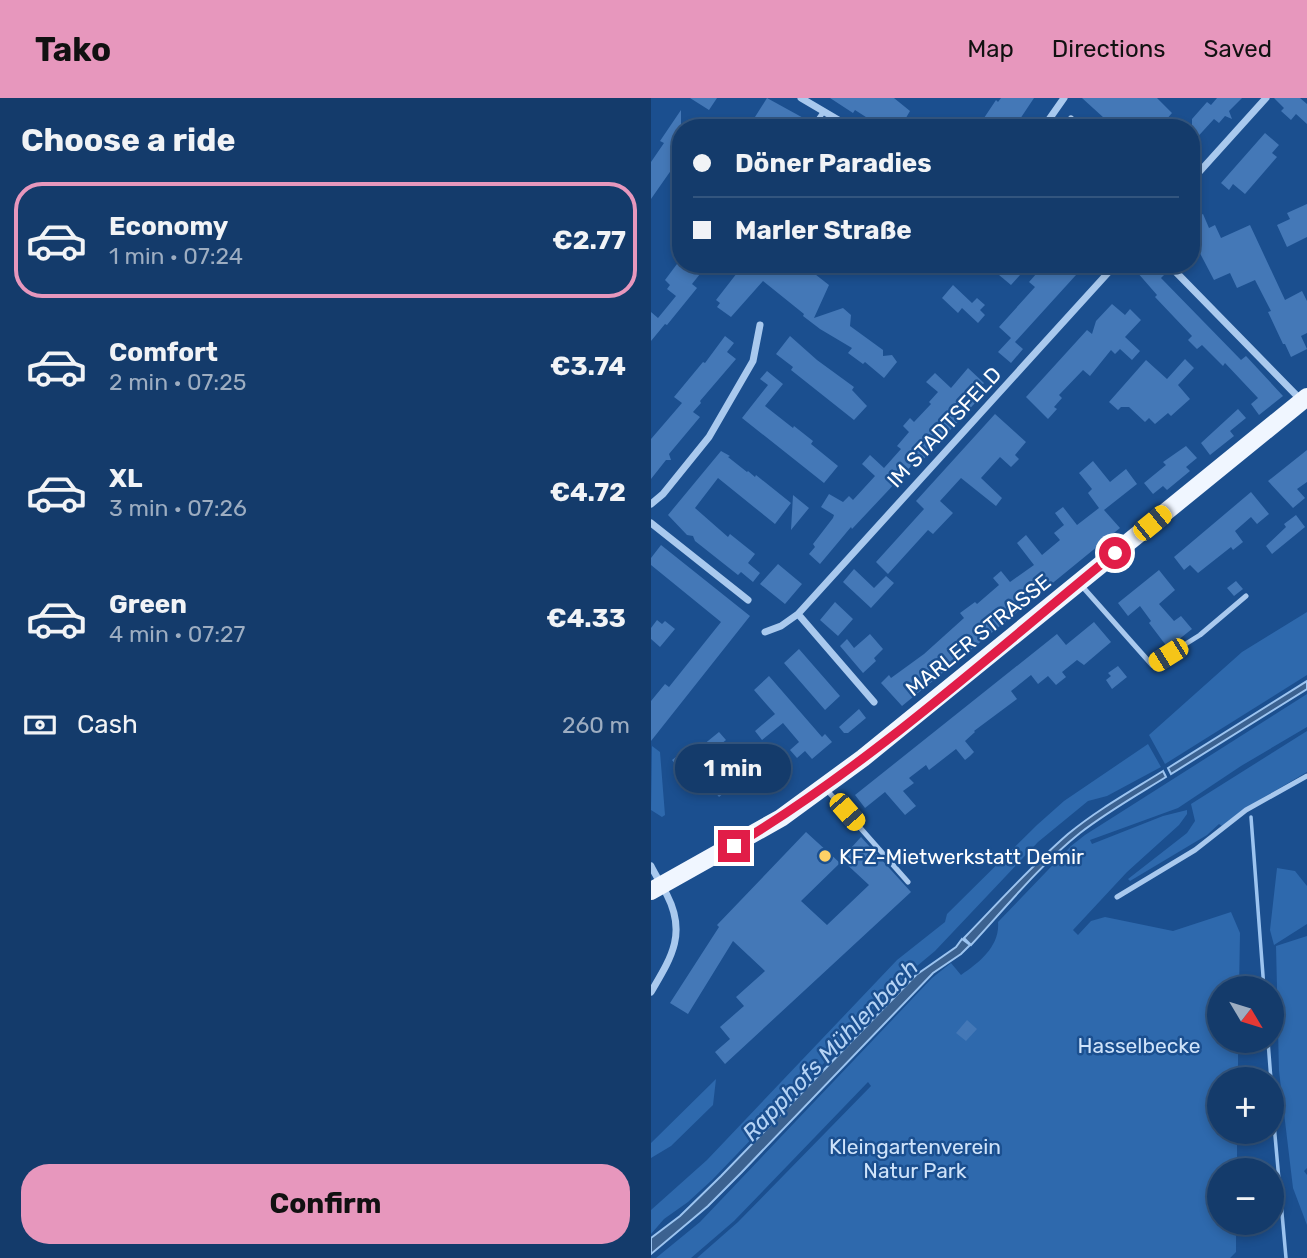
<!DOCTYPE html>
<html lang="en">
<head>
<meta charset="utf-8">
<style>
	body { margin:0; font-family:Rubik,sans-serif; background:#1d4271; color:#f1f3f6; height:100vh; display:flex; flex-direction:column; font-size:26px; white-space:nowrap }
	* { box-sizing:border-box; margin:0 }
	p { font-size:23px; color:#9dadc1 }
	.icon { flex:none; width:38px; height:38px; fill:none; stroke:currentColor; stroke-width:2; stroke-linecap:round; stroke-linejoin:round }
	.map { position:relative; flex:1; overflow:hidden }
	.panel { display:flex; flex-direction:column; background:#143b6b; width:651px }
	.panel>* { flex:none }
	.banner { position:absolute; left:21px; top:21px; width:528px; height:154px; border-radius:28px; box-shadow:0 4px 10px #0003,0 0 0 2px #33557e; display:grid; align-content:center; height:154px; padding:0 21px; background:#143b6b }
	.needle { width:46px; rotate:128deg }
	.tools { position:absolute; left:556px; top:878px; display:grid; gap:14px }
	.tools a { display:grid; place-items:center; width:77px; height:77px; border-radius:50%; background:#143b6b; box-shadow:0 4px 10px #0003,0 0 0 2px #33557e; font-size:35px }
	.end { position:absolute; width:32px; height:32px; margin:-16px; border:9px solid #e11d48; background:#fff; box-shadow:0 0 0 4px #fff }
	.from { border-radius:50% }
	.bubble { position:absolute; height:49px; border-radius:24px; background:#143b6b; box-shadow:0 4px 10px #0003,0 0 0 2px #33557e; font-size:23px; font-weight:700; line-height:49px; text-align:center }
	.car { position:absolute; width:21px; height:42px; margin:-21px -10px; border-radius:9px; box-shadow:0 0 5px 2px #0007; background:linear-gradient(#f5c518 24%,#345 0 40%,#f5c518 0 76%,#345 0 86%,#f5c518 0) }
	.banner b { display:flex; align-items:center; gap:24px; height:66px; font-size:26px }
	.banner b+b { border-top:2px solid #33557e }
	.banner i { width:18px; height:18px; background:#f1f3f6 }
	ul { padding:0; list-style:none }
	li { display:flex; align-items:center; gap:21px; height:116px; margin:0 14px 10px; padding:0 7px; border:4px solid transparent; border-radius:28px }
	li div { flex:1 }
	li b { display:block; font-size:26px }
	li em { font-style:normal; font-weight:700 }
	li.active { border-color:#e797bd }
	li>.icon { width:63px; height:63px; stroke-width:1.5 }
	h2 { padding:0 21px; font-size:32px; line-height:84px }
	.pay { display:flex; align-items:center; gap:18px; height:77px; padding:0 21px; font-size:26px }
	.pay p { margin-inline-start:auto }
	.primary-button { display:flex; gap:14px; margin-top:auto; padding:14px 21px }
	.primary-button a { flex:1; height:80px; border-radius:28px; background:#e797bd; color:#111; font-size:28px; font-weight:700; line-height:80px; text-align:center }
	header { display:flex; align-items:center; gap:42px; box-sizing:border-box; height:98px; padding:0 35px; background:#e797bd; color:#111 }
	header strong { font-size:33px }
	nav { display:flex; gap:38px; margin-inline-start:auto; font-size:24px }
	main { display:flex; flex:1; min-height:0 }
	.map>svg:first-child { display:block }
	.green { fill:#2e69ad }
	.water { fill:#3c6290; stroke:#9cc4f0; stroke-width:2 }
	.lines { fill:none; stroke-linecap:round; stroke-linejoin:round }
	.stream { stroke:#9cc4f0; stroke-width:3.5 }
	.building { fill:#4478b7 }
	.service { stroke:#a9c9ee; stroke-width:5 }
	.minor { stroke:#a9c9ee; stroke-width:7 }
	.primary { stroke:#f0f6ff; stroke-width:18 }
	.route { stroke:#e11d48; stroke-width:9 }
	.poi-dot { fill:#ffd166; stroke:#1b4f8f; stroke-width:2.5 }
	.labels { text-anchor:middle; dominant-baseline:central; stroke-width:5; stroke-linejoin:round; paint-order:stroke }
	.street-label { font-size:21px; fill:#fff; stroke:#1b4f8f }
	.poi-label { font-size:21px; fill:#fff; stroke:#1b4f8f; text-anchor:start }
	.park-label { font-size:21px; fill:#cfe3fa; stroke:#1b4f8f }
	.water-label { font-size:23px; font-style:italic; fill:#b5d3f5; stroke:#1b4f8f }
</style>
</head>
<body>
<header>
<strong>Tako</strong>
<nav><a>Map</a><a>Directions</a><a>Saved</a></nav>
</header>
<main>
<section class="panel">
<h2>Choose a ride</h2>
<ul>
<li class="active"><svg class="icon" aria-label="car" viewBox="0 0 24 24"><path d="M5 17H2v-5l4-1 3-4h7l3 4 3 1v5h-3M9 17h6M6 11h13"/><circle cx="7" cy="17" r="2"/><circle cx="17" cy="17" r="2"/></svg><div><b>Economy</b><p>1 min · 07:24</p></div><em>€2.77</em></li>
<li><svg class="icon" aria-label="car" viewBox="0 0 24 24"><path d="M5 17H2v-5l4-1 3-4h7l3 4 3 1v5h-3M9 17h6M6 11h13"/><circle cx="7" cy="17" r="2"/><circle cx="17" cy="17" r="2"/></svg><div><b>Comfort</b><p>2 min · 07:25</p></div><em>€3.74</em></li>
<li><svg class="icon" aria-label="car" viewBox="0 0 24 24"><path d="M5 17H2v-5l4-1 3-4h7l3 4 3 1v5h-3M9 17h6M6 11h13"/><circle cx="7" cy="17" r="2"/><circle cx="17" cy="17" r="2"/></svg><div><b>XL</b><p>3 min · 07:26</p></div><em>€4.72</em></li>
<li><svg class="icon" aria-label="car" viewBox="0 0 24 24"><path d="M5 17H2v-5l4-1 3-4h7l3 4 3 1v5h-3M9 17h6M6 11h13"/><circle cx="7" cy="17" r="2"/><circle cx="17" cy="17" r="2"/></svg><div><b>Green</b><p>4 min · 07:27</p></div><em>€4.33</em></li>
</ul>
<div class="pay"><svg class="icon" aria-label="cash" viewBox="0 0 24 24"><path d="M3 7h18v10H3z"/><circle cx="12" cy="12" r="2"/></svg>Cash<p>260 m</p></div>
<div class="primary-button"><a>Confirm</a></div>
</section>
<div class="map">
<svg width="656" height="1160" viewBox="0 0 656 1160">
	<rect width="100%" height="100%" fill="#1b4f8f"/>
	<path class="green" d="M656,514v63l-142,89 -16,-29 93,-83z
		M656,596v33l-66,39 -63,42 -88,32 2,4 71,-28 24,-6v4l-8,11 -52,47 -54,58 5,5 13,-14 14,-4 68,14 58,-19 9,21 -1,56h-19v52h18v39h-18v52h17v39h-17v52h16v29l-6,6h-533l41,-36 133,-136 -3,-4 -134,139 -43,37h-35l44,-36 232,-244 19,-15 10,12c19,-13 39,-29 37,-53l73,-76 14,-11z
		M656,633v41l-63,37 -22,17 -3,-2 -12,11 -77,46 -2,-2 59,-46 8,-12 -4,-17z
		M497,646l13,23 -54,29 -19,5 -50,41 -103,109 -24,20 -42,42 -54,60 -103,107 -24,22 -24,17 -13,15v-24l56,-50 190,-200 48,-38 2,-8 90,-89 27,-24z
		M1,648l8,6 5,63 -3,2 -11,-7z
		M626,770l18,3 12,15v38l-33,21 -4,-15z
		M656,838v232l-3,3 3,4v50l-14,-37 -14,-117 -3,-125z
		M65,981l-3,26 -42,41 -20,12v-15z"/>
	<path class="water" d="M656,583v8l-136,85 -3,-6z
		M512,673l3,6c-29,18 -59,35 -86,56 -40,32 -74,74 -109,112l-7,-7c34,-35 67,-72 104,-104 29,-24 63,-43 95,-63z
		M311,841l8,6 -9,9 -28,19 -192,200 -33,33 -57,48v-16l29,-22 41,-40 195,-201 40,-28z"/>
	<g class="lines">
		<path class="stream" d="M600,719l13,172
			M617,943l3,39
			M621,1004l14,156"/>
	</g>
	<path class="building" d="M39,0h27l-8,12z
		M116,0l40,22 -5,8h-54z
		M179,0h64l16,13 -10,17h-17l-28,-18 -2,3z
		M350,0h33l-20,30h-21l-11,-7 14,-21 2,2z
		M431,0h75l15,15 -13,15h-44z
		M566,0h25l-13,13 3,8 -7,-3 -6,7 -5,-4 -22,24v-24l15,-17 4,3z
		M623,0h26l7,6v20l-11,-10 -5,6 -10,-9 3,-3z
		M30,12v46l-30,43v-37l13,-19 -4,-2z
		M614,35l14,12 -7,8 5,4 -32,37 -12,-10 -4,6 -8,-7z
		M656,106v33l-20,10 -10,-22 13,-6 -3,-6z
		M552,116l6,14 6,-3 6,13 29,-13 35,75 17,-9 5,10v32l-6,3 6,13 -16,8 -6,-13h-2l-15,-32 3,-1 -16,-31 -18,8 -7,-15 -16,7 -22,-42v-19z
		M26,166h31l-16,20 5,4 -30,37 -2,-1 -14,17v-29l7,6 18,-22 -9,-7 3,-4 -5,-5z
		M93,166h58l27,21 -15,33 29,-10 8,7 -1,11 33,24v6l9,-1 5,7 -13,16 -19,-16 -2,2 -15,-11 4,-5 -32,-19 -17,-13 1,-2 -41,-33 -32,36 -14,-10 3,-4 -4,-3z
		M394,166h41l-71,78 8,7 -12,14 -13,-11 13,-14 -12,-11 36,-40 -6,-5z
		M479,166h26l9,10 -4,4 80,82 5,-4 37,40 -24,19 -8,-11 7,-6 -33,-35 -2,3 -21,-21 -5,4 -9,-9 4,-4 -37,-39 2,-2z
		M358,167l11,10 -9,10 -12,-10z
		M302,187l19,18 5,-5 8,7 -5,5 5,5 -7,8 -16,-15 -4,5 -16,-15z
		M461,206l13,11 5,-6 11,11 -16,17 15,14 -8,9 -12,-11 -5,5 -4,-4 -21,26 -7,-6 -24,25 3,3 -8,9 3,2 -9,10 -22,-22 61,-67 5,4 4,-13z
		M74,238l9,7 -7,9 9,7 -36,42 1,2 -8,9 7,5 -31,37 2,6h-5l-15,19v-40l31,-36 -8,-6 29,-35 2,1z
		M139,238l27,24 37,27 -2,3 15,16 -13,14 -63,-50 2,-3 -17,-13z
		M534,261l9,9 -16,17 12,14 -19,17 -3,-3 -13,11 -6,-6 -4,4 -16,-15h-8l-3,3 -9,-8 37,-42 21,19z
		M317,270l16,15 -3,4 5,4 -68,74 -3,-3 -63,67 -1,-2 -31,37 -11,-10 6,-7 -2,-3 20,-26 1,-3 -13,-8 8,-13 14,8 6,-6 4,4 22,-24 -13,-12 8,-9 14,13 17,-19 -4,-3 12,-14 -6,-6 7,-8 4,4 17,-18 -2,-2 9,-10 -12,-10 9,-9 16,15z
		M116,273l16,13 -18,22 28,22 1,-2 19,15 -2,3 27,22 -14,17 -82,-65 26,-33 -8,-6z
		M587,311l8,9 -16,13 4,5 -24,19 -9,-12z
		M344,316l31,28 -11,13 4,4 -8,8 -11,-10 -19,21 21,20 -6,8 -35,-28 -21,23 13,12 -20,21 -5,-4 -40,44 -12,-12 48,-53 -8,-8z
		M535,348l11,12 -11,9 4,4 -23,19 -4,-4 -10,8 -9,-11 22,-18 -3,-3z
		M656,352v32l-10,7 8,9 -12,10 -25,-27z
		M70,353l9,5 -2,1 19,15 1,-1 7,6 1,-2 35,28 -16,21 -57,-46 -23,30 33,29 2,-3 25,20 -7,9 12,10 -7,9 -12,-10 -3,3 -43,-34 -2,-5 -6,-1 -19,-20z
		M442,363l17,21 16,-13 11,15 -33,26 16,18 -218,178 -21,-23 8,-8 2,3 33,-24 40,-36 -4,-5 15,-11 2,2 22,-19 -6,-7 8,-7 9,11 24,-17 -17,-22 9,-8 16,20 18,-15 -6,-7 10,-8 -9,-12 8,-6 14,18 22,-17 -11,-15 4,-4 -13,-16z
		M600,394l18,22 -12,10 -6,-7 -16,14 8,11 -10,8 -2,-3 -33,26 -8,-8 -6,5 -10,-13z
		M142,397l16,13 -18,22z
		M645,417l9,12 -33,27 -6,-8 20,-19 -2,-3z
		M10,447l89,71 -99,125v-40l14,-17 4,3 52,-65 -70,-57v-7z
		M127,466l24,20 -17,20 -25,-20z
		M203,471l20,19 12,-12 8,7 -23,25 -28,-26z
		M508,472l16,20 -16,14 15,17 7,-5 11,13 -24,19 -19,-25 2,-2 -11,-15 -12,10 -10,-13z
		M585,483l7,8 -9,7 -7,-8z
		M184,504l18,17 -15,17 -18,-16z
		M6,522l5,4 3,-3 10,8 -15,18 -9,-8v-11z
		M443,524l17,20 -27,23 -7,-5 -15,12 4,5 -10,8 -8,-9 -10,8 -7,-9 -20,16 6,8 -43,32 1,1 -10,9 9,11 -4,4 -5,4 -9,-11 -27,21 -3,-5 -17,13 5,5 -11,8 13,15 -11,9 -20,-23 -20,16 -10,-13 202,-161 9,11z
		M219,536l13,15 -9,9 2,3 -13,12 -23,-27 7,-7 7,9z
		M148,551l41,47 -15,14 -41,-47z
		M467,568l9,11 -15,12 -6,-9 5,-4 -3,-3z
		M118,578l53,61 3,-3 7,8 -20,17 -7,-8 -8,7 -7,-8 9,-8 -16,-19 -21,17 -7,-9 20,-17 -21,-24z
		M208,611l7,9 -18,15h-4l-5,-6z
		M68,634l7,8 -20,16 25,31 -12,10 -32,-39z
		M30,655l6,9 -8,7 -7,-9z
		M155,734l34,31 -39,38 26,24 42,-40 -28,-26 20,-22 50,55 -186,172 -10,-12 15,-13 -10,-12 24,-21 -8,-9 29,-26 -32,-30 -45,73 -18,-11 49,-76 -2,-2z
		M316,922l10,9 -11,12 -10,-8z"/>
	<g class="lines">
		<path class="service" d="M161,30l12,-17
			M430,487l71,80 48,-30 46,-39
			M175,691l82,93
			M466,799l78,-47 51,-40 61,-34"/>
		<path class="minor" d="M150,0l51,30
			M420,21l10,9
			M392,30l21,-30
			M541,82l74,-82
			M517,166l134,137
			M0,406l12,-10 46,-57 44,-76 7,-36
			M0,425l97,77
			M114,534l16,-6 17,-12
			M223,604l-76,-88 318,-350
			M0,768c5,10 11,19 16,29 20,39 4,63 -16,97"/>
		<path class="primary" d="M0,793l130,-73 82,-60 444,-361"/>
	</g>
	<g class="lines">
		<path class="route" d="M83,748c137,-82 257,-192 381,-293"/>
	</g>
	<circle class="poi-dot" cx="174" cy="758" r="7"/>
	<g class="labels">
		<g class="street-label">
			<text transform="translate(293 329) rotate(-47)">IM STADTSFELD</text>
			<text transform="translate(327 537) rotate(-39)">MARLER STRASSE</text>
		</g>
		<g class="poi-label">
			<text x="188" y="758">KFZ-Mietwerkstatt Demir</text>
		</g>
		<g class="park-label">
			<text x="488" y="947">Hasselbecke</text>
			<text x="264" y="1048">Kleingartenverein<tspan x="264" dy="24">Natur Park</tspan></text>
		</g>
		<g class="water-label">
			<text transform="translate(179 952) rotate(-46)">Rapphofs Mühlenbach</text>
		</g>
	</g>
</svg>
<div class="tools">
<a><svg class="needle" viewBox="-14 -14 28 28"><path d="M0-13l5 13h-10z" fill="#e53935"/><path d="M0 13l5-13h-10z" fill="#9dadc1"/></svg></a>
<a>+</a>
<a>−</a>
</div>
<i class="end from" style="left:464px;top:455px"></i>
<i class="end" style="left:83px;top:748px"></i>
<div class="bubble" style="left:24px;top:646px;width:116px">1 min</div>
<i class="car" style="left:501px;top:425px;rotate:51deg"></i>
<i class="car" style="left:517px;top:557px;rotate:238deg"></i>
<i class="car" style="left:196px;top:714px;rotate:139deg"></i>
<div class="banner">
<b><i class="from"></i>Döner Paradies</b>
<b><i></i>Marler Straße</b>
</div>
</div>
</main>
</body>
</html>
